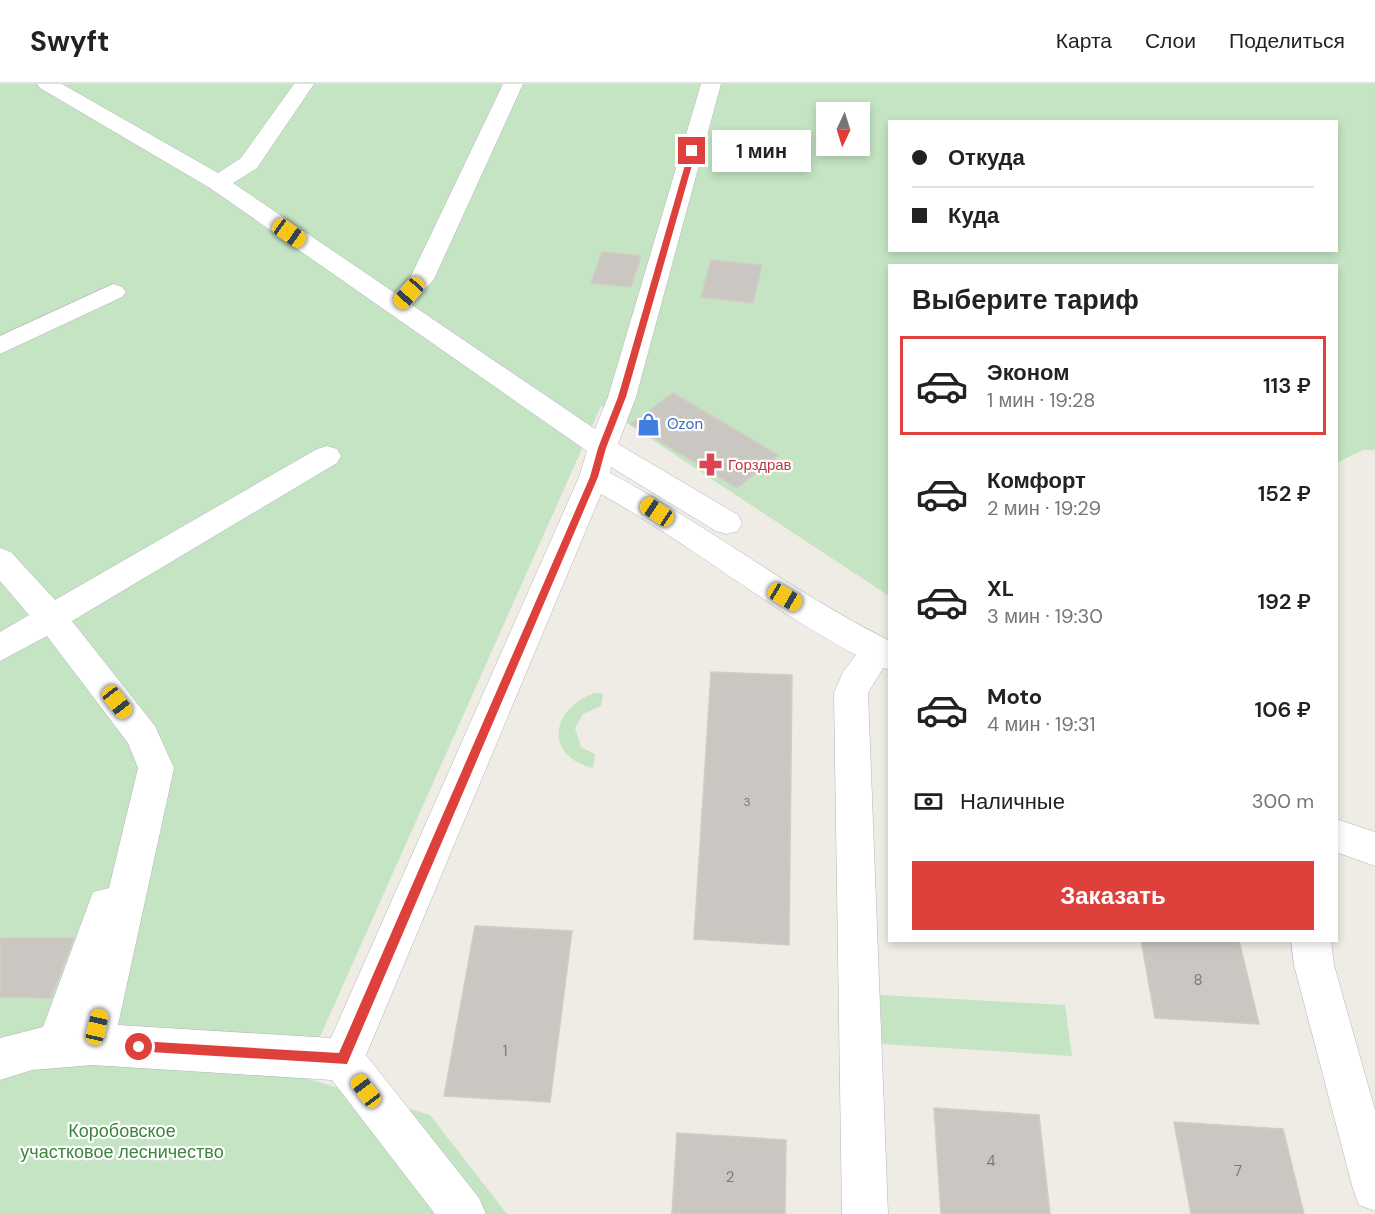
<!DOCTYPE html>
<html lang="ru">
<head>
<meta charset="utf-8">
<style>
	body { margin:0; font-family:"DM Sans",sans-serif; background:#f6f6f6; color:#222; height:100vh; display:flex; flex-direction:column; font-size:22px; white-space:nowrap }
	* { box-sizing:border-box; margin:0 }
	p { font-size:20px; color:#767676 }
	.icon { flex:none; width:33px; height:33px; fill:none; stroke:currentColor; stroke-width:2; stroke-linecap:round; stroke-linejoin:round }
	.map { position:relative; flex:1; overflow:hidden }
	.drawer { position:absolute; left:888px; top:180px; width:450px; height:678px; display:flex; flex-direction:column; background:#fff; border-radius:0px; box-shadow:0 3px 9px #0003 }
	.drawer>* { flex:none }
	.hud { position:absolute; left:888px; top:36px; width:450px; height:132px; border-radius:0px; box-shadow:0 3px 9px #0003; display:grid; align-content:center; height:132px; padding:0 24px; background:#fff }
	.needle { width:39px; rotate:184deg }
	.controls { position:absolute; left:816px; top:18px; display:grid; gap:12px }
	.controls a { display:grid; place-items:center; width:54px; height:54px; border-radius:0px; background:#fff; box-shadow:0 3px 9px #0003; font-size:30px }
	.end { position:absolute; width:27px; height:27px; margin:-14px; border:8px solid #de413b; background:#fff; box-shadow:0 0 0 3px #fff }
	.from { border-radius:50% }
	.bubble { position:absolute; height:42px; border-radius:0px; background:#fff; box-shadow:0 3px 9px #0003; font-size:20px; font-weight:600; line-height:42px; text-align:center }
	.car { position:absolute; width:18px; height:36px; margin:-18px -9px; border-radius:8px; box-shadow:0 0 4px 2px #0007; background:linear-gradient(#f5c518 24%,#345 0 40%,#f5c518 0 76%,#345 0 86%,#f5c518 0) }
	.hud b { display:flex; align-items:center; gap:21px; height:57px; font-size:22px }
	.hud b+b { border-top:2px solid #e0e0e0 }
	.hud i { width:15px; height:15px; background:#222 }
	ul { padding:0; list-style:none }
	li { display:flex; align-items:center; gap:18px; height:99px; margin:0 12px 9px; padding:0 12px; border:3px solid transparent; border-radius:0px }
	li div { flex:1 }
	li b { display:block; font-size:22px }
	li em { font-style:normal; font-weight:600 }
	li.on { border-color:#de413b }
	li>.icon { width:54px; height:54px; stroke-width:1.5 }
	h2 { padding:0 24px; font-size:27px; line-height:72px }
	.pay { display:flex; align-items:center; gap:15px; height:66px; padding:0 24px; font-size:22px }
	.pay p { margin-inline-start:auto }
	.primary-button { display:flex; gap:12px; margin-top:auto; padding:12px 24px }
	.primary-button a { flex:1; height:69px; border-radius:0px; background:#de413b; color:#fff; font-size:24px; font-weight:600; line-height:69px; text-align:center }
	header { display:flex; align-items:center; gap:36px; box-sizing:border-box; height:84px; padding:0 30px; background:#fff; border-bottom:2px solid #e0e0e0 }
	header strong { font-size:28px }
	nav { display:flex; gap:33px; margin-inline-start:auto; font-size:21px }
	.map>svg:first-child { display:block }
	.green { fill:#c4e4c3; fill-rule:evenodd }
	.building { fill:#cac6c2; stroke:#d2cdc3; stroke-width:1.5 }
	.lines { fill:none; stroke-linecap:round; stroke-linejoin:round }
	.minor-casing { stroke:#b2b5b9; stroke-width:1 }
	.minor { fill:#fff; fill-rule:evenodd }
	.route { fill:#de413b }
	.labels { text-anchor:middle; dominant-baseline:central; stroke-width:4.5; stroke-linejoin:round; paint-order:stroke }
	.number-label { font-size:12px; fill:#787a7c }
	.shop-label { font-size:15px; fill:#366cbe; stroke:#fff; text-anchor:start }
	.health-label { font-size:15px; fill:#be3a42; stroke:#fff; text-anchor:start }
	.near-number-label { font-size:15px; fill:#787a7c }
	.near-park-label { font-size:18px; fill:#3b843c; stroke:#fff }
</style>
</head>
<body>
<header>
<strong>Swyft</strong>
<nav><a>Карта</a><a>Слои</a><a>Поделиться</a></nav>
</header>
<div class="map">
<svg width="1375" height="1130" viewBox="0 0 1375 1130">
	<rect width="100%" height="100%" fill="#eeece5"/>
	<path class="green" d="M0,0h1375v366h-12l-26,13 -1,-197h-446l-1,330 -288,-190 -299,671 128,38 77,99h-507zM826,28h34v34h-34zM890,38h446v128h-446z
		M595,609h8l-2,13 -18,8 -8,14 6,19 14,7 -2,14c-50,-12 -42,-60 2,-75z
		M880,911l185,10 7,51 -190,-12z"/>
	<path class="building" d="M602,168l39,4 -10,31 -40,-4z
		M711,176l51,5 -9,38 -52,-6z
		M673,309l105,62 -41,33 -106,-64z
		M711,588l81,3 -3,270 -95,-6z
		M475,842l97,5 -22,171 -106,-6z
		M0,854h74l-23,60 -51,-1z
		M1141,856h98l20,84 -104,-6z
		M934,1024l105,7 11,99h-109z
		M1174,1038l109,7 21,85h-113z
		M677,1049l109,7 -1,74h-113z"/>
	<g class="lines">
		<defs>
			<path id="minor" d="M37,0h25l156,89 23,-15 53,-74h20l-57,84 -24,15 162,110 16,-17 92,-192h20l-89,195 -22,26 183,124 13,-32 93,-313h20l-85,313 -18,47 120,71 4,8 -4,8 -11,3 -11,-3 -105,-64 -1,6c96,51 182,119 280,168v29l-7,-2 -15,25 20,521h-46l-8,-521 9,-21 13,-17c-89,-47 -167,-112 -255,-161l-235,561 113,143 7,16h-51l-103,-134 -239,-15 -61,5 -32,10v-42l43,-11 50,-135 16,-4 29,-120 -10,-25 -81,-107 -47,25v-29l29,-17 -29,-34v-33l11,4 44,48 262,-151 10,-3 10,3 4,7 -4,7 -265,158 83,105 19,42 -56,257 213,13 248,-561 8,-26 -377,-263 -170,-100z
				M113,200l9,3 4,5 -4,5 -122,57v-18z
				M1336,735l39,13v34l-39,-14z
				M1291,856h40l3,25 41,145v101l-16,-6 -6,-16 -59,-224z"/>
		</defs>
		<use href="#minor" class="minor-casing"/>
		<use href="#minor" class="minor"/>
	</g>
	<path class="route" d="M692,65l4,2 -70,246 -20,51 -8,29 -251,587 -213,-13 -2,-4 7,-6 200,12 251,-576 8,-29 20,-51 71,-246z"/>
	<defs>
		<symbol id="shop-bare" viewBox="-9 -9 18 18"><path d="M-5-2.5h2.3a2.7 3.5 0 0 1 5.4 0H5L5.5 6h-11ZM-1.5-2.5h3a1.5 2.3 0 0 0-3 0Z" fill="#3f7fe0" stroke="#fff" stroke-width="2.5" paint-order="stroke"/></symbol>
		<symbol id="pharmacy-bare" viewBox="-9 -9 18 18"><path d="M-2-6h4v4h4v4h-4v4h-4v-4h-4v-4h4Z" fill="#e0444e" stroke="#fff" stroke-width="2.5" paint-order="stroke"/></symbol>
	</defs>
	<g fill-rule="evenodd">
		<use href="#shop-bare" x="632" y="324" width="33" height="33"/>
		<use href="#pharmacy-bare" x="694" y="364" width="33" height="33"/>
	</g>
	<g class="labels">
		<g class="number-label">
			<text x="747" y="718">3</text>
		</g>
		<g class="shop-label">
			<text x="667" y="340">Ozon</text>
		</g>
		<g class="health-label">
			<text x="728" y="381">Горздрав</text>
		</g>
		<g class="near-number-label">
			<text x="1198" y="896">8</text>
			<text x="505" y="967">1</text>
			<text x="991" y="1077">4</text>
			<text x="1238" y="1087">7</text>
			<text x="730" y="1093">2</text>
		</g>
		<g class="near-park-label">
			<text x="122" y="1047">Коробовское<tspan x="122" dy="21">участковое лесничество</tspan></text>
		</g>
	</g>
</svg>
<div class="controls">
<a><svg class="needle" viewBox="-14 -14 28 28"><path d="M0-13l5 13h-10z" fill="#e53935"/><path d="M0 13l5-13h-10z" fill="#767676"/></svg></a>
</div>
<i class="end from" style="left:139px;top:963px"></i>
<i class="end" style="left:692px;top:67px"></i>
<div class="bubble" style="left:712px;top:46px;width:99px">1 мин</div>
<i class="car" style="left:289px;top:149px;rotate:125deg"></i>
<i class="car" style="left:409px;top:209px;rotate:222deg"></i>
<i class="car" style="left:657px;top:428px;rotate:304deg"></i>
<i class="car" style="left:785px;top:513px;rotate:120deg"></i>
<i class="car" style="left:117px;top:618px;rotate:142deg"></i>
<i class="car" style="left:97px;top:943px;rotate:13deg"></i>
<i class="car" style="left:366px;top:1007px;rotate:323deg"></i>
<div class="hud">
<b><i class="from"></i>Откуда</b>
<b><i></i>Куда</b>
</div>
<section class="drawer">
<h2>Выберите тариф</h2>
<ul>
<li class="on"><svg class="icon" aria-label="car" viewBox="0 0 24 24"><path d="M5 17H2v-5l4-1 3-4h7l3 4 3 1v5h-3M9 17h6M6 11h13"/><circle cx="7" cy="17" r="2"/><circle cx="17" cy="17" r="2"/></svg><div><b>Эконом</b><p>1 мин · 19:28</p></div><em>113 ₽</em></li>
<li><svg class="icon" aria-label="car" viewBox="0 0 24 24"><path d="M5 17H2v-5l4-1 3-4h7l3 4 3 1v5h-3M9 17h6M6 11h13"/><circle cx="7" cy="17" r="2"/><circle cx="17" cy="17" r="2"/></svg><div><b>Комфорт</b><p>2 мин · 19:29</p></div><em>152 ₽</em></li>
<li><svg class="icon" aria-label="car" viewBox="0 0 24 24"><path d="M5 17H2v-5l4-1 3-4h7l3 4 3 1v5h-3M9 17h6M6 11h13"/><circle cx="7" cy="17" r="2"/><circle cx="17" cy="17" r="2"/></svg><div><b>XL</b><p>3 мин · 19:30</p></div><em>192 ₽</em></li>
<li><svg class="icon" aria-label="car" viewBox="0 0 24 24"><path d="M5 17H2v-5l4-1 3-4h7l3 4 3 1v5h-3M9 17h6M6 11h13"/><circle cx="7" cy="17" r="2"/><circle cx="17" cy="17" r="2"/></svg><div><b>Moto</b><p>4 мин · 19:31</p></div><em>106 ₽</em></li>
</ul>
<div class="pay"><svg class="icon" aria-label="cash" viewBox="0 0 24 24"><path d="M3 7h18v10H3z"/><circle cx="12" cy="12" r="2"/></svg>Наличные<p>300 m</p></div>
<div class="primary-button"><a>Заказать</a></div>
</section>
</div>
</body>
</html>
